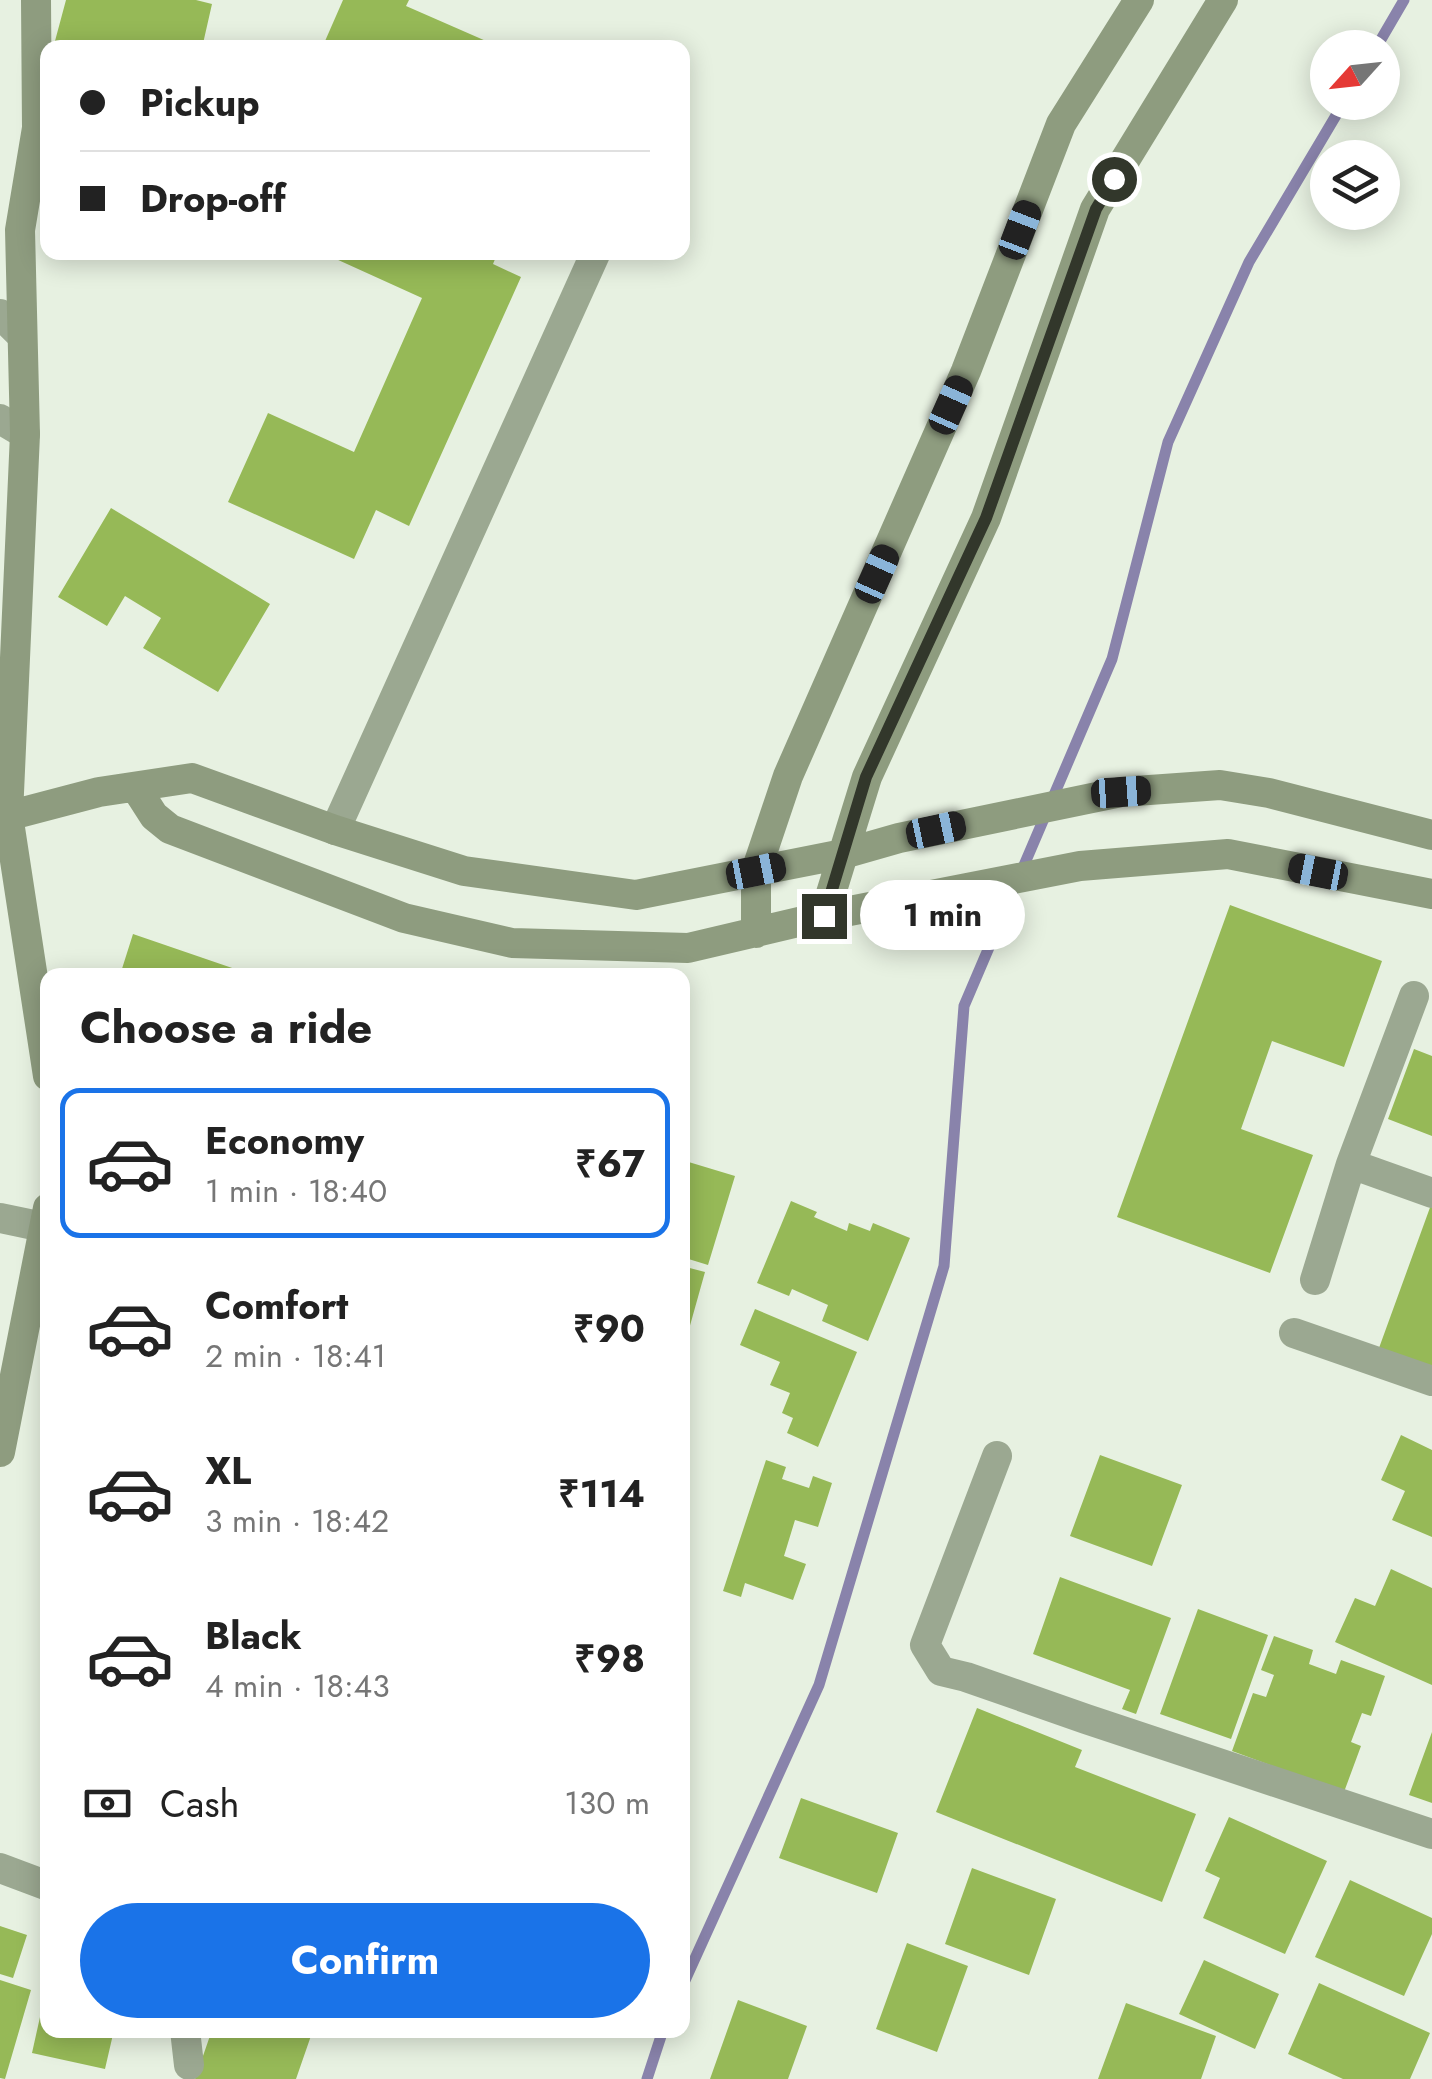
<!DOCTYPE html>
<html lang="en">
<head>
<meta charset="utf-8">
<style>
	body { margin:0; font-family:Jost,sans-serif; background:#f6f6f6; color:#222; height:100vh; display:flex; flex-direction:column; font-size:38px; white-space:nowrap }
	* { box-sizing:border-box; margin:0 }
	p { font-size:32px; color:#767676 }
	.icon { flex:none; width:55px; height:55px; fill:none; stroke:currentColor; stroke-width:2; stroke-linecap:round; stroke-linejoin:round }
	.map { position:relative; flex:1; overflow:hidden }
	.side { position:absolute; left:40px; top:968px; width:650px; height:1070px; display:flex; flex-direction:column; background:#fff; border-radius:20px; box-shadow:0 5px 25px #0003 }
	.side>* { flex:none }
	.top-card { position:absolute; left:40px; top:40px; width:650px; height:220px; border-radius:20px; box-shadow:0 5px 25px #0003; display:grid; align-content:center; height:220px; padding:0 40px; background:#fff }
	.needle { width:65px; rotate:243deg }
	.buttons { position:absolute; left:1310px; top:30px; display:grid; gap:20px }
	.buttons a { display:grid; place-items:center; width:90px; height:90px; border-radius:50%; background:#fff; box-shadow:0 5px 25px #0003; font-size:50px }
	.end { position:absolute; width:45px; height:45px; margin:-22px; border:12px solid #32372b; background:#fff; box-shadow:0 0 0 5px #fff }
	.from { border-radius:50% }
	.bubble { position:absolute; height:70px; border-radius:35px; background:#fff; box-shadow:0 5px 25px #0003; font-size:32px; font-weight:700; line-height:70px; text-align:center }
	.car { position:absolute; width:30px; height:60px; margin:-30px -15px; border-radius:12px; box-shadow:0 0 8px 2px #0007; background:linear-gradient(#222 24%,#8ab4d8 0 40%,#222 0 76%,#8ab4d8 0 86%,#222 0) }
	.top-card b { display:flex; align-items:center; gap:35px; height:95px; font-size:38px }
	.top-card b+b { border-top:2px solid #e0e0e0 }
	.top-card i { width:25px; height:25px; background:#222 }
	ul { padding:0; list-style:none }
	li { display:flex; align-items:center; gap:30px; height:150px; margin:0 20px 15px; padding:0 20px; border:5px solid transparent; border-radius:20px }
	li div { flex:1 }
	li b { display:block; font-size:38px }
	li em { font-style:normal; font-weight:700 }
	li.selected { border-color:#1a73e8 }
	li>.icon { width:90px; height:90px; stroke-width:1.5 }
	h2 { padding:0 40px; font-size:45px; line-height:120px }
	.pay { display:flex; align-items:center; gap:25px; height:110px; padding:0 40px; font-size:38px }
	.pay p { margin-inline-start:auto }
	.action { display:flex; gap:20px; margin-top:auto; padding:20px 40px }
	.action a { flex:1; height:115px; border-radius:60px; background:#1a73e8; color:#fff; font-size:40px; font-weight:700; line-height:115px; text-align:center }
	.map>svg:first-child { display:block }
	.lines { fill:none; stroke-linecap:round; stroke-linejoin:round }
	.stream { stroke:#8983ab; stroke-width:11 }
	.building { fill:#96b957 }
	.street { stroke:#9ba891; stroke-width:30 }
	.secondary { stroke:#8e9c7f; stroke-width:30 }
	.route { stroke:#32372b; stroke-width:12 }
</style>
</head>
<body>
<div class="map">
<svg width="1432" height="2079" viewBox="0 0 1432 2079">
	<rect width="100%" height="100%" fill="#e7f1e1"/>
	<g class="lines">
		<path class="stream" d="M1376,48l28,-48
			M682,1987l137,-302 125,-419 20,-260 148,-347 56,-217 81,-180 95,-160
			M647,2079l16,-49"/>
	</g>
	<path class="building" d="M66,0h130l16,4 -10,44h-120l-27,-7z
		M343,0h66l-3,6 96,42h-180z
		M339,252h159l-5,12 28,13 -112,249 -33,-16 -22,49 -126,-57 40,-89 86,39 68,-154 -86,-39z
		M111,508l159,96 -52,88 -75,-44 18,-30 -36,-22 -18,30 -49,-29z
		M1230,905l152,56 -38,106 -72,-26 -31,88 72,26 -43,118 -153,-56z
		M133,934l105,36 -2,5h-116z
		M1414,1049l18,7v80l-44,-17z
		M682,1160l53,16 -27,89 -26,-8z
		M791,1201l26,11 -3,5 33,14 2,-8 21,8 3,-8 37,15 -42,103 -46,-20 6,-16 -36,-16 -3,7 -32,-13z
		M1432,1202v165l-53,-19z
		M682,1266l23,6 -21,75h-2z
		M755,1309l102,43 -39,95 -31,-14 6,-15 -11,-5 8,-20 -20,-8 10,-23 -40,-17z
		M1401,1435l31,15v87l-40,-17 13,-29 -24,-11z
		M1100,1455l82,30 -30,81 -82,-30z
		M766,1460l20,7 -4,12 27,9 4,-12 19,7 -14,44 -23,-7 -11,36 22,8 -13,36 -48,-17 -4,14 -18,-6z
		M1391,1569l41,19v97l-97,-43 20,-44 20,8z
		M1060,1577l111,41 -35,96 -14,-5 8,-19 -97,-36z
		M1198,1609l70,26 -37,104 -71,-25z
		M1274,1636l39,14 -4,14 27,10 5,-14 44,16 -14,40 -9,-3 -11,29 10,4 -17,46 -112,-41 21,-58 13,4 8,-22 -13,-5z
		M977,1708l105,42 -7,17 121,47 -34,88 -226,-90z
		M1432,1732v71l-23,-8z
		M801,1798l97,35 -21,60 -98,-35z
		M1229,1817l98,44 -42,93 -82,-36 17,-40 -15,-7z
		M972,1868l84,31 -27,76 -84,-31z
		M1350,1880l82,38v16l-28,62 -89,-39z
		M0,1926l27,9 -14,43 -13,-4z
		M907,1943l61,23 -31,86 -61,-23z
		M1204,1960l75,34 -24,55 -76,-35z
		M0,1980l31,10 -26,89 -5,-1z
		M1319,1983l111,50 -20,46h-67l-55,-25z
		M46,1990l2,40h66l-9,39 -73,-16z
		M738,2000l69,26 -19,53h-78z
		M1126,2003l90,33 -15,43h-103z
		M212,2030h101l-17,49h-101z"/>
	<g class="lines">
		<path class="street" d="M0,314l22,22
			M0,419l25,15
			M335,830l261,-578
			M1351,1164l81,29
			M0,1218l48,10
			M1315,1280l36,-116 63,-168
			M1294,1333l138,48
			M997,1456l-72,189 16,26 25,6 120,42 346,115
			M0,1868l48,18
			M185,2030l4,35"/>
		<path class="secondary" d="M36,0l1,128 -17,102 5,204 -17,381 40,261
			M136,788l18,28 16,13 234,89 108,25 176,5 136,-32 256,-50 148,-12 204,40
			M0,818l99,-26 93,-14 143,52 129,41 172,24 207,-41 56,-16 222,-46 99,-7 49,8 163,42
			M824,916l43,-139 119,-259 109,-309 128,-209
			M756,933v-62l32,-95 178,-405 95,-247 78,-124
			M0,1452l48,-244"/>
	</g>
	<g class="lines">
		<path class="route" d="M824,916l42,-139 120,-259 110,-309 18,-30"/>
	</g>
</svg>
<div class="buttons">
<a><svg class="needle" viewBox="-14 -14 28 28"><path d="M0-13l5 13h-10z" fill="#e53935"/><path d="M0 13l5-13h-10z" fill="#767676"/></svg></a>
<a><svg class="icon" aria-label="layers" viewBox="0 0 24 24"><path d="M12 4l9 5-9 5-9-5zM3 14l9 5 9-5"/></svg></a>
</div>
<i class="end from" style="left:1114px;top:179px"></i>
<i class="end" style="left:824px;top:916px"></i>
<div class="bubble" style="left:860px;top:880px;width:165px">1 min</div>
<i class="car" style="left:1020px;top:230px;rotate:21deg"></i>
<i class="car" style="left:951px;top:405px;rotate:24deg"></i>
<i class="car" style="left:877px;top:574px;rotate:24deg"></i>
<i class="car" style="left:1121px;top:792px;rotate:86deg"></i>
<i class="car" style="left:936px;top:830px;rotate:78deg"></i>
<i class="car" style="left:756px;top:871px;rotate:79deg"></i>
<i class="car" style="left:1318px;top:872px;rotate:281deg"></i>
<div class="top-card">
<b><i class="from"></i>Pickup</b>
<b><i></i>Drop-off</b>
</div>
<section class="side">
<h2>Choose a ride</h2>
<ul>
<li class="selected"><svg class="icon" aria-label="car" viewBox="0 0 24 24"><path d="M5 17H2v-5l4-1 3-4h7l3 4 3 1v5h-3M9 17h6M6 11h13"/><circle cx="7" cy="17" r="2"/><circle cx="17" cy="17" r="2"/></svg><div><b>Economy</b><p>1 min · 18:40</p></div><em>₹67</em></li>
<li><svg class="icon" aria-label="car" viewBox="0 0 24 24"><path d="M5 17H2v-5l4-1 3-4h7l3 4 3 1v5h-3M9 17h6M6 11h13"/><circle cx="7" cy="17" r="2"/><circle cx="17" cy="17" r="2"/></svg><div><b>Comfort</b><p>2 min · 18:41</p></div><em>₹90</em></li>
<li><svg class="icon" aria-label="car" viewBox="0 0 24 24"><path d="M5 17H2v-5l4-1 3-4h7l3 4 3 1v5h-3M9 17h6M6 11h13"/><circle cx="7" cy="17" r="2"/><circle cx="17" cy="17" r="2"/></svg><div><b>XL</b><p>3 min · 18:42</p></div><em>₹114</em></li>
<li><svg class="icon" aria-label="car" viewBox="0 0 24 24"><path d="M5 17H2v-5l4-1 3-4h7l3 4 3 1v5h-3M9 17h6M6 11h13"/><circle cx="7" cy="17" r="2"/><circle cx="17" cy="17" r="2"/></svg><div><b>Black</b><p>4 min · 18:43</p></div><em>₹98</em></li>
</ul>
<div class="pay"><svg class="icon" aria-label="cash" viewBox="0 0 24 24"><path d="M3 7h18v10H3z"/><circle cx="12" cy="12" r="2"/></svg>Cash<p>130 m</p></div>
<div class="action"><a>Confirm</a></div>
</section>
</div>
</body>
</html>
